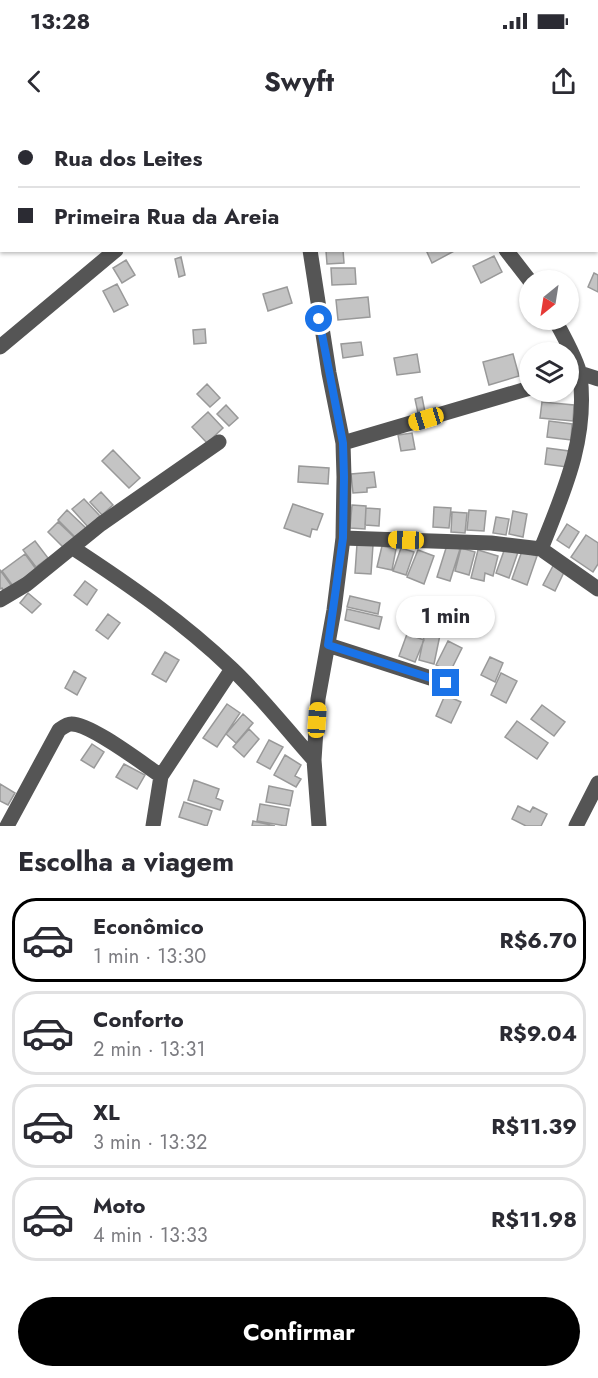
<!DOCTYPE html>
<html lang="pt">
<head>
<meta charset="utf-8">
<style>
	body { margin:0; font-family:Jost,sans-serif; background:#f7f7f7; color:#2b2b33; height:100vh; display:flex; flex-direction:column; font-size:22px; white-space:nowrap }
	* { box-sizing:border-box; margin:0 }
	p { font-size:20px; color:#7c7c81 }
	.icon { flex:none; width:33px; height:33px; fill:none; stroke:currentColor; stroke-width:2; stroke-linecap:round; stroke-linejoin:round }
	.map { position:relative; height:706px; overflow:hidden }
	.panel { display:flex; flex-direction:column; background:#fff; flex:1 }
	.panel>* { flex:none }
	.guide { position:absolute; left:0px; top:0px; width:598px; height:132px; box-shadow:0 2px 4px #0004; display:grid; align-content:center; height:132px; padding:0 18px; background:#fff }
	.needle { width:39px; rotate:210deg }
	.buttons { position:absolute; left:519px; top:150px; display:grid; gap:12px }
	.buttons a { display:grid; place-items:center; width:60px; height:60px; border-radius:50%; background:#fff; box-shadow:0 2px 4px #0004; font-size:30px }
	.end { position:absolute; width:27px; height:27px; margin:-14px; border:8px solid #1a73e8; background:#fff; box-shadow:0 0 0 3px #fff }
	.from { border-radius:50% }
	.bubble { position:absolute; height:42px; border-radius:21px; background:#fff; box-shadow:0 2px 4px #0004; font-size:20px; font-weight:700; line-height:42px; text-align:center }
	.car { position:absolute; width:18px; height:36px; margin:-18px -9px; border-radius:8px; box-shadow:0 0 4px 2px #0007; background:linear-gradient(#f5c518 24%,#345 0 40%,#f5c518 0 76%,#345 0 86%,#f5c518 0) }
	.guide b { display:flex; align-items:center; gap:21px; height:57px; font-size:22px }
	.guide b+b { border-top:2px solid #e1e1e2 }
	.guide i { width:15px; height:15px; background:#2b2b33 }
	ul { padding:0; list-style:none }
	li { display:flex; align-items:center; gap:18px; height:84px; margin:0 12px 9px; padding:0 6px; border:3px solid #e1e1e2; border-radius:24px }
	li div { flex:1 }
	li b { display:block; font-size:22px }
	li em { font-style:normal; font-weight:700 }
	li.current { border-color:#000 }
	li>.icon { width:54px; height:54px; stroke-width:1.5 }
	h2 { padding:0 18px; font-size:27px; line-height:72px }
	.primary-button { display:flex; gap:12px; margin-top:auto; padding:12px 18px }
	.primary-button a { flex:1; height:69px; border-radius:36px; background:#000; color:#fff; font-size:24px; font-weight:700; line-height:69px; text-align:center }
	.status { display:flex; justify-content:space-between; align-items:center; height:42px; padding:0 30px; background:#fff; direction:ltr }
	.status svg { height:16px; fill:currentColor }
	header { display:flex; justify-content:space-between; align-items:center; height:78px; padding:0 18px; background:#fff; font-size:27px; font-weight:700 }
	.map>svg:first-child { display:block }
	.building { fill:#c4c4c4; stroke:#999; stroke-width:1.5 }
	.lines { fill:none; stroke-linecap:round; stroke-linejoin:round }
	.minor { stroke:#555; stroke-width:15 }
	.route { stroke:#1a73e8; stroke-width:8 }
</style>
</head>
<body>
<div class="status"><b>13:28</b><svg viewBox="0 0 49 12"><path d="M0 12V9h3v3zM5 12V6h3v6zM10 12V3h3v9zM15 12V0h3v12zM26 1h20v11H26zM47 4h2v5h-2z"/></svg></div>
<header><svg class="icon" aria-label="back" viewBox="0 0 24 24"><path d="M15 5l-7 7 7 7"/></svg>Swyft<svg class="icon" aria-label="share" viewBox="0 0 24 24"><path d="M12 15V3M7 8l5-5 5 5M5 13v7h14v-7"/></svg></header>
<div class="map">
<svg width="598" height="706" viewBox="0 0 598 706">
	<rect width="100%" height="100%" fill="#fff"/>
	<path class="building" d="M343,130l1,13 -17,1 -1,-13z
		M426,130h30l-24,13z
		M494,136l8,16 -21,11 -8,-17z
		M181,137l4,18 -6,2 -4,-18z
		M126,140l9,15 -13,8 -9,-15z
		M331,148h24l1,16 -24,1z
		M594,153l4,2v17l-10,-5z
		M117,164l11,21 -14,7 -11,-21z
		M287,167l5,16 -24,8 -5,-17z
		M368,177l2,20 -32,3 -2,-20z
		M205,209l1,14 -12,1 -1,-14z
		M361,222l2,13 -20,3 -2,-14z
		M417,234l3,18 -23,3 -3,-17z
		M513,234l6,22 -30,9 -6,-23z
		M207,264l13,14 -10,9 -13,-13z
		M422,277l3,15 -7,1 -3,-14z
		M542,282l32,3 -1,16 -33,-3z
		M226,285l12,13 -9,8 -12,-12z
		M208,292l15,16 -16,15 -15,-16z
		M549,301l23,3 -1,16 -24,-3z
		M412,313l3,16 -14,2 -3,-16z
		M547,328l22,3 -2,16 -22,-3z
		M113,330l27,28 -11,10 -27,-27z
		M299,346l30,2 -1,16 -30,-2z
		M374,352l2,15 -9,1v4l-14,1 -2,-19z
		M101,372l12,13 -11,10 -12,-13z
		M84,379l16,17 -12,11 -16,-18z
		M293,384l30,10 -6,16 -5,-1 -2,8 -26,-9z
		M352,385l14,1 -1,23 -15,-1z
		M434,387l17,1 -2,20 -16,-1z
		M366,388l14,1 -1,17 -14,-1z
		M67,390l20,19 -10,10 -19,-19z
		M469,390l17,1 -2,20 -17,-1z
		M513,391l14,3 -4,23 -14,-3z
		M452,392l15,1 -2,20 -14,-1z
		M496,397l13,2 -3,16 -13,-2z
		M58,402l17,16 -11,10 -16,-16z
		M567,404l12,8 -10,16 -12,-8z
		M586,415l12,8v21l-5,8 -22,-15z
		M35,421l13,17 -12,9 -13,-17z
		M357,424l16,1 -2,29 -16,-1z
		M447,425l13,4 -10,32 -13,-4z
		M382,426l14,3 -4,21 -15,-3z
		M401,428l13,4 -8,23 -13,-4z
		M461,428l14,4 -6,23 -14,-4z
		M505,428l13,4 -9,26 -13,-5z
		M418,430l16,6 -10,28 -17,-7z
		M478,430l20,6 -5,20 -8,-3 -1,8 -13,-3z
		M522,431l15,5 -10,29 -15,-6z
		M25,434l11,15 -23,17 -11,-15z
		M554,444l11,6 -10,21 -12,-6z
		M0,450l13,18 -8,5 -3,-5 -2,1z
		M85,461l12,9 -10,15 -13,-10z
		M28,473l13,11 -9,9 -12,-10z
		M350,476l30,7 -2,11 -31,-7z
		M347,489l35,8 -3,12 -34,-9z
		M108,494l12,9 -12,16 -12,-9z
		M425,512l15,3 -6,29 -15,-4z
		M407,514l17,6 -9,22 -16,-6z
		M448,521l14,7 -12,24 -14,-7z
		M165,532l14,8 -13,22 -14,-8z
		M490,537l13,6 -8,19 -14,-7z
		M74,551l12,7 -9,17 -12,-7z
		M501,553l16,8 -11,22 -15,-8z
		M445,575l16,7 -10,21 -15,-7z
		M227,584l13,9 -23,34 -14,-9z
		M542,585l23,17 -11,14 -23,-17z
		M243,594l10,9 -17,20 -10,-9z
		M517,601l31,22 -11,16 -32,-22z
		M249,609l10,10 -15,18 -11,-10z
		M269,620l14,7 -13,22 -13,-7z
		M92,624l12,8 -10,16 -13,-8z
		M285,635l16,10 -6,11 6,3 -5,8 -22,-12z
		M124,644l21,11 -8,14 -21,-12z
		M194,660l25,9 -3,9 7,3 -3,9 -32,-10z
		M0,664l15,9 -7,12 -8,-4z
		M269,666l24,5 -3,15 -24,-4z
		M184,682l28,9 -5,15 -28,-9z
		M260,684l29,5 -3,17 -29,-5z
		M518,686l12,6 3,-5 14,7 -6,12h-15l-14,-7z
		M253,701l22,5h-23z"/>
	<g class="lines">
		<path class="minor" d="M289,0v2
			M422,0l1,2
			M272,2l2,-2
			M310,130l19,123 14,70 1,34 -1,61 -9,72 -16,89 -4,61 5,66
			M506,130l24,31
			M0,227l116,-97
			M580,253l18,6
			M343,323l187,-55
			M343,418l148,5 50,6 57,40
			M73,428c55,36 110,74 158,120 30,28 56,62 83,92
			M541,429c23,-58 47,-110 39,-174 -2,-14 -18,-42 -25,-55
			M0,480l27,-16 74,-60 118,-82
			M328,525l118,38
			M7,706l52,-96c3,-2 8,-6 12,-6 19,-1 72,40 90,52
			M153,706l8,-50 71,-107
			M576,706l22,-43"/>
	</g>
	<g class="lines">
		<path class="route" d="M319,199l24,124 1,34 -1,61 -15,107 118,38"/>
	</g>
</svg>
<div class="buttons">
<a><svg class="needle" viewBox="-14 -14 28 28"><path d="M0-13l5 13h-10z" fill="#e53935"/><path d="M0 13l5-13h-10z" fill="#7c7c81"/></svg></a>
<a><svg class="icon" aria-label="layers" viewBox="0 0 24 24"><path d="M12 4l9 5-9 5-9-5zM3 14l9 5 9-5"/></svg></a>
</div>
<i class="end from" style="left:319px;top:199px"></i>
<i class="end" style="left:446px;top:563px"></i>
<div class="bubble" style="left:396px;top:476px;width:99px">1 min</div>
<i class="car" style="left:426px;top:299px;rotate:253deg"></i>
<i class="car" style="left:406px;top:420px;rotate:272deg"></i>
<i class="car" style="left:317px;top:600px;rotate:4deg"></i>
<div class="guide">
<b><i class="from"></i>Rua dos Leites</b>
<b><i></i>Primeira Rua da Areia</b>
</div>
</div>
<section class="panel">
<h2>Escolha a viagem</h2>
<ul>
<li class="current"><svg class="icon" aria-label="car" viewBox="0 0 24 24"><path d="M5 17H2v-5l4-1 3-4h7l3 4 3 1v5h-3M9 17h6M6 11h13"/><circle cx="7" cy="17" r="2"/><circle cx="17" cy="17" r="2"/></svg><div><b>Econômico</b><p>1 min · 13:30</p></div><em>R$6.70</em></li>
<li><svg class="icon" aria-label="car" viewBox="0 0 24 24"><path d="M5 17H2v-5l4-1 3-4h7l3 4 3 1v5h-3M9 17h6M6 11h13"/><circle cx="7" cy="17" r="2"/><circle cx="17" cy="17" r="2"/></svg><div><b>Conforto</b><p>2 min · 13:31</p></div><em>R$9.04</em></li>
<li><svg class="icon" aria-label="car" viewBox="0 0 24 24"><path d="M5 17H2v-5l4-1 3-4h7l3 4 3 1v5h-3M9 17h6M6 11h13"/><circle cx="7" cy="17" r="2"/><circle cx="17" cy="17" r="2"/></svg><div><b>XL</b><p>3 min · 13:32</p></div><em>R$11.39</em></li>
<li><svg class="icon" aria-label="car" viewBox="0 0 24 24"><path d="M5 17H2v-5l4-1 3-4h7l3 4 3 1v5h-3M9 17h6M6 11h13"/><circle cx="7" cy="17" r="2"/><circle cx="17" cy="17" r="2"/></svg><div><b>Moto</b><p>4 min · 13:33</p></div><em>R$11.98</em></li>
</ul>
<div class="primary-button"><a>Confirmar</a></div>
</section>
</body>
</html>
